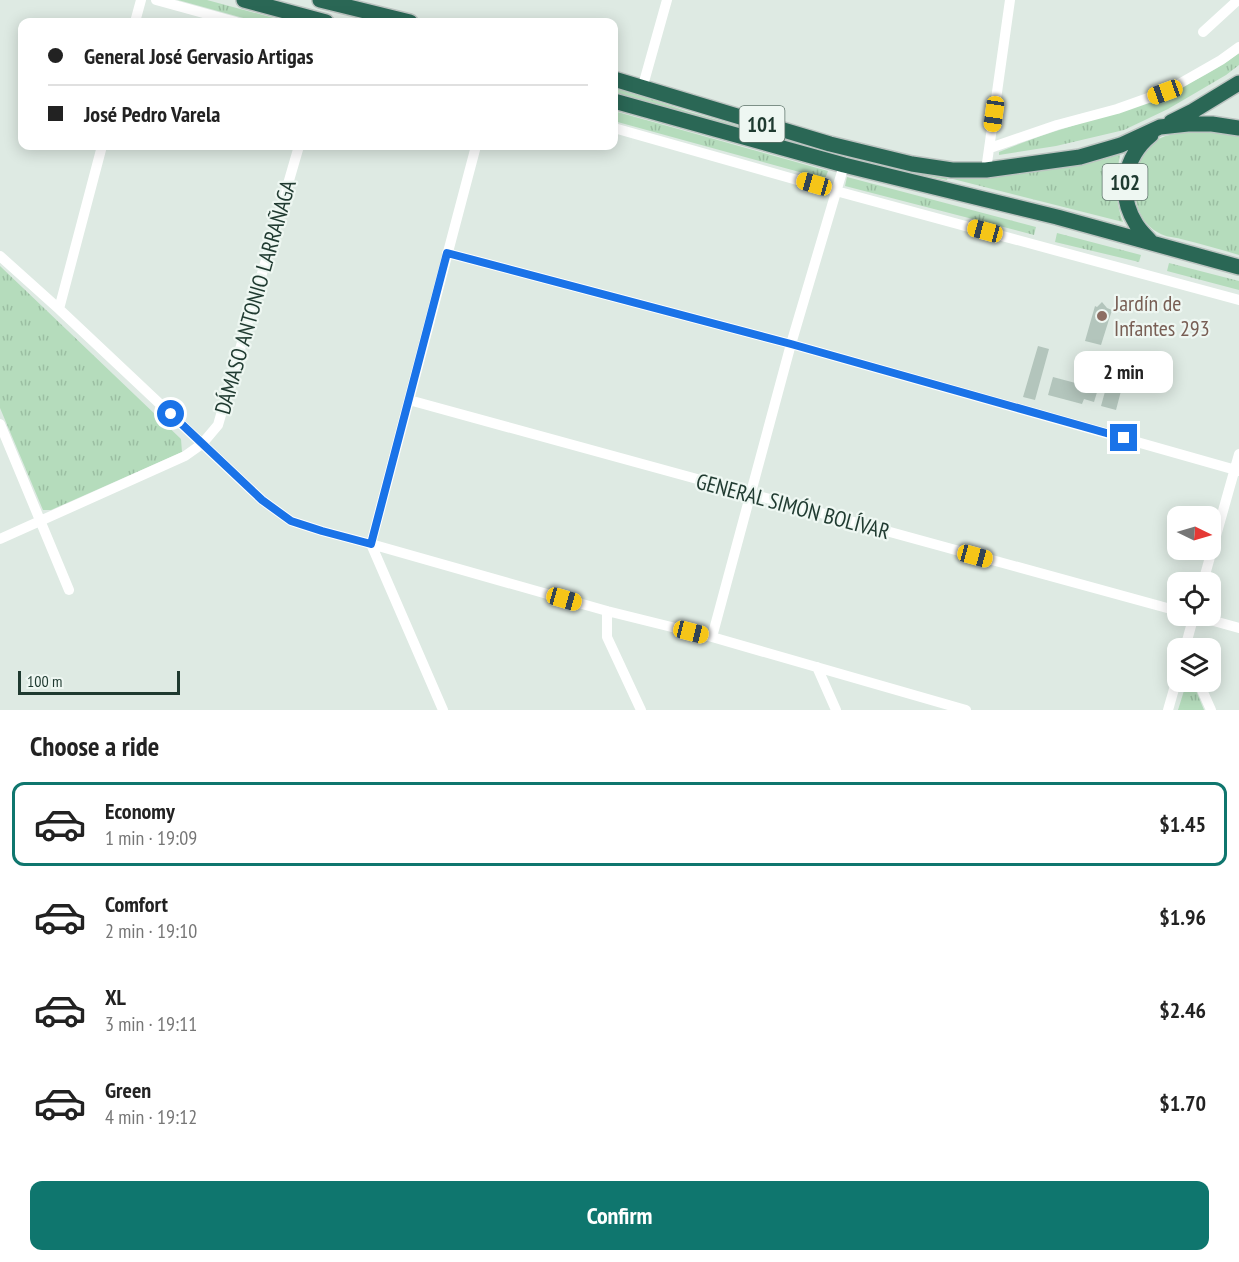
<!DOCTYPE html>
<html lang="en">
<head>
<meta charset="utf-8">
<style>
	body { margin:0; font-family:"PT Sans Narrow",sans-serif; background:#f6f6f6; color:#222; height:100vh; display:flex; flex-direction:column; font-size:22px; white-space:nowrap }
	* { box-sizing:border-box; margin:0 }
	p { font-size:20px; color:#767676 }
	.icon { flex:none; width:33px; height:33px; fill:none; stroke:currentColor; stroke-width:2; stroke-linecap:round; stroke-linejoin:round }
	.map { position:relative; height:710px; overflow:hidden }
	.panel { display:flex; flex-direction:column; background:#fff; flex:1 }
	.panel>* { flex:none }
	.banner { position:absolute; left:18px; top:18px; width:600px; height:132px; border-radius:12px; box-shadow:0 3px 15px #0003; display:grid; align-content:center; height:132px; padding:0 30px; background:#fff }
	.needle { width:39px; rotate:95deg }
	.controls { position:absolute; left:1167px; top:506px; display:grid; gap:12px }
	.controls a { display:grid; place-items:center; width:54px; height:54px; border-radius:12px; background:#fff; box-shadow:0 3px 15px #0003; font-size:30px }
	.scale { position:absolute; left:18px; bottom:15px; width:162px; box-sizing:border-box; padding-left:6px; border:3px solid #1f3a30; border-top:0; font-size:16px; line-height:21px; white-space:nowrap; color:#1f3a30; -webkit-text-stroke:4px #eef7f2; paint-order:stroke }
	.end { position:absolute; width:27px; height:27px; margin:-14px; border:8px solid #1a73e8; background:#fff; box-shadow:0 0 0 3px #fff }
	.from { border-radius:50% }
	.bubble { position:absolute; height:42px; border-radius:12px; background:#fff; box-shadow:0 3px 15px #0003; font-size:20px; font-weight:700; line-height:42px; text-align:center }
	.car { position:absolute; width:18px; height:36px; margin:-18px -9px; border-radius:8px; box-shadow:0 0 4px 2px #0007; background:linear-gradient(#f5c518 24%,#345 0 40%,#f5c518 0 76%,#345 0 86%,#f5c518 0) }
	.banner b { display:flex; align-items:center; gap:21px; height:57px; font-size:22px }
	.banner b+b { border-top:2px solid #e0e0e0 }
	.banner i { width:15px; height:15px; background:#222 }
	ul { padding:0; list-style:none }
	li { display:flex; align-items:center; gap:18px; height:84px; margin:0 12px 9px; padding:0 18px; border:3px solid transparent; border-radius:12px }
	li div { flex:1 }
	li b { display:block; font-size:22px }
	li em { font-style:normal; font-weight:700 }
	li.current { border-color:#0f766e }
	li>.icon { width:54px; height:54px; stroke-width:1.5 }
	h2 { padding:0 30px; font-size:27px; line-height:72px }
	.action { display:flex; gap:12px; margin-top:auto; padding:12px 30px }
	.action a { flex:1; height:69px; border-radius:12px; background:#0f766e; color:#fff; font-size:24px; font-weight:700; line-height:69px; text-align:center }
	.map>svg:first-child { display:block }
	.grass { fill:url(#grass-tufts) }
	.building { fill:#b3c5bc }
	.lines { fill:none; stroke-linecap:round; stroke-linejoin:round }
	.highway-casing { stroke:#bcc4c1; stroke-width:18 }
	.minor { stroke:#fff; stroke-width:10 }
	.highway { stroke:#2a6755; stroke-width:15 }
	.route { stroke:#1a73e8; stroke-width:8 }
	.education-dot { fill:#8d6e63; stroke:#eef7f2; stroke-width:2 }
	.labels { text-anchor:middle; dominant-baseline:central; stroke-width:4.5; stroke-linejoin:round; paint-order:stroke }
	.shield { fill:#eef7f2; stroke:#5d736a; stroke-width:1.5 }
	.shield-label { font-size:21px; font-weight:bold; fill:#1f3a30 }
	.street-label { font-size:22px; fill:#1f3a30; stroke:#eef7f2 }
	.education-label { font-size:22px; fill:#785e54; stroke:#eef7f2; text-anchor:start }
</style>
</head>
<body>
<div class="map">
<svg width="1239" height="710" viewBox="0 0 1239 710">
	<defs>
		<pattern id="grass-tufts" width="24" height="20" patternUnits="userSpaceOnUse" patternTransform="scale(1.5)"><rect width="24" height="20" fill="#b5dcbc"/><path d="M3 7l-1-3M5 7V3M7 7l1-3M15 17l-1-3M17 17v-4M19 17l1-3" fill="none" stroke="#9bbea2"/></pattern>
	</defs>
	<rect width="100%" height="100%" fill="#deeae3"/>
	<path class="grass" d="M178,0h29l82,22h-31z
		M1239,53v12l-13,10 -58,34 -44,21 -68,16 -57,9v-3c14,-6 28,-11 42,-16 68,-23 140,-39 198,-83z
		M614,86l72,25 167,47 29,7 66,12 -1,3 -65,-13 -268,-72z
		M614,111l214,60 -3,8 -211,-58z
		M1203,132l36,2v121c-19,-6 -38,-11 -58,-16 -7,-2 -16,-2 -22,-6 -32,-16 -31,-70 -5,-91 13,-10 33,-9 49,-10z
		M1120,154c-4,25 -6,44 3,68l-174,-44c30,1 59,-2 89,-7 28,-3 56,-8 82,-17z
		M847,177l189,50 -2,8 -189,-49z
		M1057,233l84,22 -2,7 -84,-20z
		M1169,263l70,18v9l-72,-19z
		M0,266l181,173 1,13 -131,58h-8l-43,-102z
		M1187,681h5l12,29h-26z"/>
	<path class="building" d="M1102,302l5,6 5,2 -11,35 -16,-4 10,-35 2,1z
		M1038,346l11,3 -14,51 -12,-3z
		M1110,367l16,5 -10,38 -15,-4 8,-29h-2z
		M1053,377l45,12 -4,13 -10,-3 -2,5 -34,-9z"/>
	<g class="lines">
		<defs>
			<path id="highway" d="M244,0l82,22
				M320,0l90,22
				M614,79l216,65 82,20 40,6h34l94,-13 41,-12 39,-18 28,-3h24l27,4
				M614,101l230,64 213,52 182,50
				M1171,122l22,-11 46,-28
				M1151,135c-27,22 -34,59 -15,89 4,7 10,12 15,18"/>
		</defs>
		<use href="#highway" class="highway-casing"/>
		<path class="minor" d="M156,0l80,22
			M135,22l6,-22
			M1203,32l35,-32
			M642,89l25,-89
			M614,128l222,63 403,109
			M990,148l67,-23 60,-16 48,-17 56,-32 18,-13
			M986,170l24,-170
			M447,253l344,91 448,127
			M0,256l59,53 203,191 29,21 31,10 49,13 236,67 105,26 254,73
			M59,309l43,-163
			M409,400l769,211
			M0,424l69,166
			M0,539l185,-83 17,-12 16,-19 81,-279
			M1203,582l36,-128
			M607,611v26l34,73
			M1192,615l47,13
			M712,637l79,-293 53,-179
			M1185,648l9,-33
			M817,667l19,43
			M1198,681l13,29
			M443,710l-72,-166 105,-398
			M1168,710l10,-35"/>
		<use href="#highway" class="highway"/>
	</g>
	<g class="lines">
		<path class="route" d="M171,414l91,86 29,21 31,10 49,13 76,-291 344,91 333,94"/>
	</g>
	<circle class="education-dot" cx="1102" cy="316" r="6"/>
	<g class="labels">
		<g class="shield">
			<rect x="739.5" y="106" width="45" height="36" rx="4.5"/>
			<rect x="1102.5" y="164" width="45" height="36" rx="4.5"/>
		</g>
		<g class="shield-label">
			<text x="762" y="124">101</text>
			<text x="1125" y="182">102</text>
		</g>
		<g class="street-label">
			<text transform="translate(255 297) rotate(-74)">DÁMASO ANTONIO LARRAÑAGA</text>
			<text transform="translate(793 506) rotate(15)">GENERAL SIMÓN BOLÍVAR</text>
		</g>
		<g class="education-label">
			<text x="1114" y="303">Jardín de<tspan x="1114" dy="25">Infantes 293</tspan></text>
		</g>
	</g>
</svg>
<div class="controls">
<a><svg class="needle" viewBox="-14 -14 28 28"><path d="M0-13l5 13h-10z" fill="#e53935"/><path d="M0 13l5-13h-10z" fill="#767676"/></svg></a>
<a><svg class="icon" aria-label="locate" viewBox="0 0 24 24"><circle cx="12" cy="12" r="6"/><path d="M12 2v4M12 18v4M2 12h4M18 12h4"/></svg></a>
<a><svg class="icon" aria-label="layers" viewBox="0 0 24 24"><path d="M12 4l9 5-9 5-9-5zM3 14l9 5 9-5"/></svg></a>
</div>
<div class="scale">100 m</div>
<i class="end from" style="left:171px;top:414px"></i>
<i class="end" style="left:1124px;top:438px"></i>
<div class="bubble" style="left:1074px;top:351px;width:99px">2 min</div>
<i class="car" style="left:1165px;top:92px;rotate:250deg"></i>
<i class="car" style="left:994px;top:114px;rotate:188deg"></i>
<i class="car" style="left:814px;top:184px;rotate:286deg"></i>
<i class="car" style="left:985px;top:231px;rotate:285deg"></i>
<i class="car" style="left:975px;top:556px;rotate:105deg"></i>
<i class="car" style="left:564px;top:599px;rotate:106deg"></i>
<i class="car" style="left:691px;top:632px;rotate:104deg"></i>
<div class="banner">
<b><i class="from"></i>General José Gervasio Artigas</b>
<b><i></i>José Pedro Varela</b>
</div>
</div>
<section class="panel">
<h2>Choose a ride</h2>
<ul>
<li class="current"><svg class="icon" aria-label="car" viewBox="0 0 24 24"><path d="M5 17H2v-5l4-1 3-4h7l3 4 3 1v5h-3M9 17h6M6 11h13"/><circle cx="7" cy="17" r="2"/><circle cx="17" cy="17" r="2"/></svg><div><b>Economy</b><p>1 min · 19:09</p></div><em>$1.45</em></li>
<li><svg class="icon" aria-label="car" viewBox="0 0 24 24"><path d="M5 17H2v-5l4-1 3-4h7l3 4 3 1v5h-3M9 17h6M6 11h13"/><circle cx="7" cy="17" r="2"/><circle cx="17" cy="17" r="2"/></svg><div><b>Comfort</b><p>2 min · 19:10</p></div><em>$1.96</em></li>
<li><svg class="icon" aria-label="car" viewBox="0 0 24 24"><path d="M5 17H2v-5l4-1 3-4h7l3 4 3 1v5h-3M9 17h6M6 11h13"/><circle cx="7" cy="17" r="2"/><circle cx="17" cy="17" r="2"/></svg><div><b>XL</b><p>3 min · 19:11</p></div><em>$2.46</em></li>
<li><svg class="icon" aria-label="car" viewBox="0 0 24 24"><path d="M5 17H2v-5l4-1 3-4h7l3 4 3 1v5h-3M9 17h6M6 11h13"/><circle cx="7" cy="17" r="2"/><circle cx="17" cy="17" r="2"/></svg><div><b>Green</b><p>4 min · 19:12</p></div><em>$1.70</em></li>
</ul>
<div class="action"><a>Confirm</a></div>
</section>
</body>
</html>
